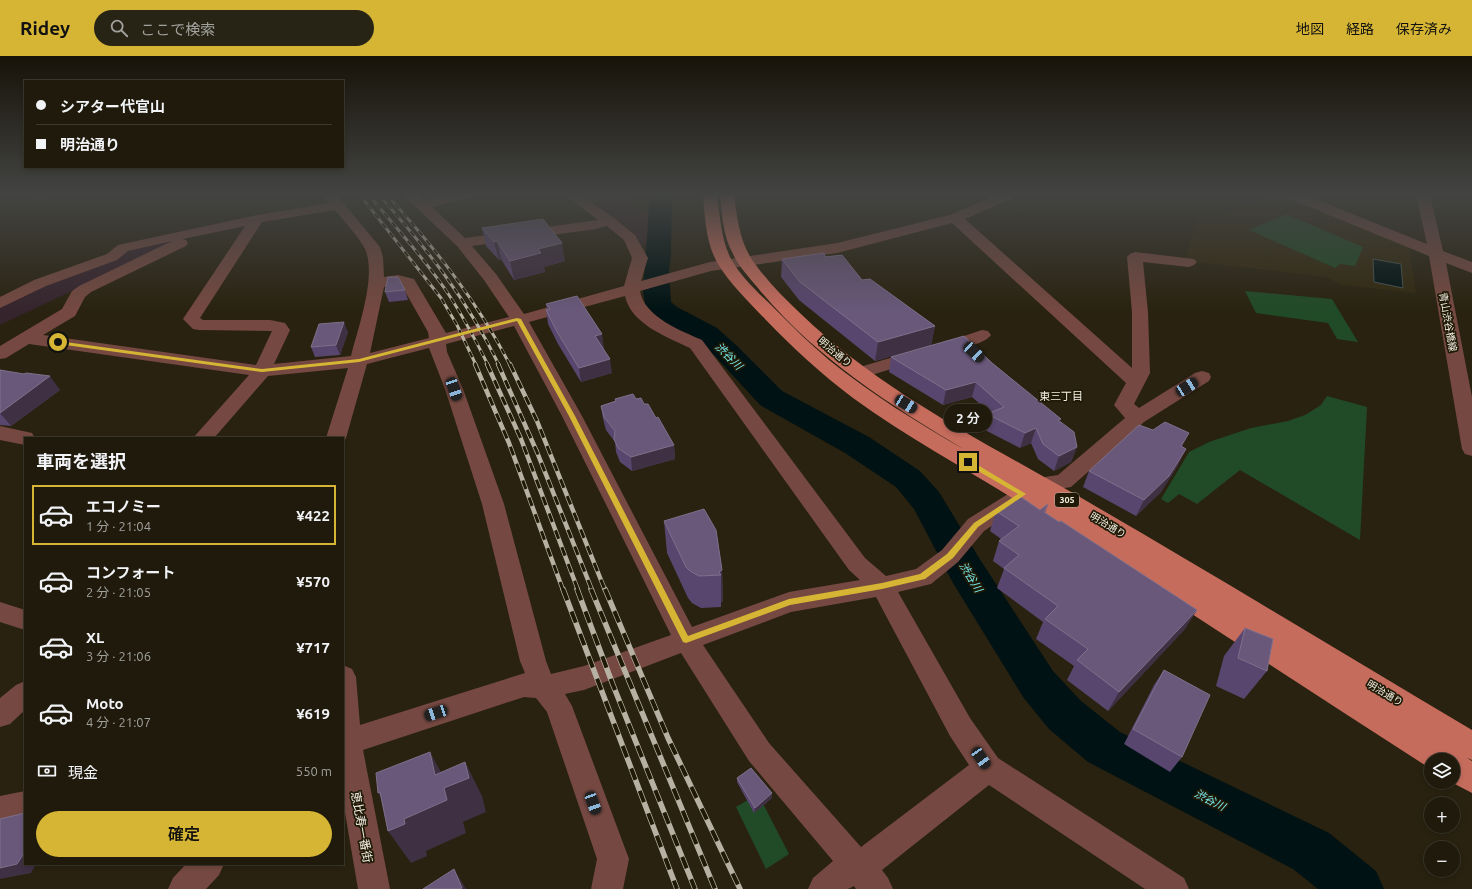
<!DOCTYPE html>
<html lang="ja">
<head>
<meta charset="utf-8">
<style>
	body { margin:0; font-family:Ubuntu,"Noto Sans JP",sans-serif; background:#272315; color:#f1f3f6; height:100vh; display:flex; flex-direction:column; font-size:15px; white-space:nowrap }
	* { box-sizing:border-box; margin:0 }
	p { font-size:13px; color:#a1a19d }
	.icon { flex:none; width:22px; height:22px; fill:none; stroke:currentColor; stroke-width:2; stroke-linecap:round; stroke-linejoin:round }
	.map { position:relative; flex:1; overflow:hidden }
	.drawer { position:absolute; left:24px; top:381px; width:320px; height:428px; display:flex; flex-direction:column; background:#1f1a0c; border-radius:0px; box-shadow:0 2px 6px #0003,0 0 0 1px #3c382d }
	.drawer>* { flex:none }
	.hud { position:absolute; left:24px; top:24px; width:320px; height:88px; border-radius:0px; box-shadow:0 2px 6px #0003,0 0 0 1px #3c382d; display:grid; align-content:center; height:88px; padding:0 12px; background:#1f1a0c }
	.fabs { position:absolute; left:1424px; top:697px; display:grid; gap:8px }
	.fabs a { display:grid; place-items:center; width:36px; height:36px; border-radius:50%; background:#1f1a0c; box-shadow:0 2px 6px #0003,0 0 0 1px #3c382d; font-size:20px }
	.end { position:absolute; width:18px; height:18px; margin:-9px; border:5px solid #d6b534; background:#111; box-shadow:0 0 0 2px #111 }
	.from { border-radius:50% }
	.bubble { position:absolute; height:28px; border-radius:14px; background:#1f1a0c; box-shadow:0 2px 6px #0003,0 0 0 1px #3c382d; font-size:13px; font-weight:600; line-height:28px; text-align:center }
	.car { position:absolute; width:12px; height:24px; margin:-12px -6px; border-radius:5px; box-shadow:0 0 3px 1px #0007; background:linear-gradient(#222 24%,#8ab4d8 0 40%,#222 0 76%,#8ab4d8 0 86%,#222 0) }
	.hud b { display:flex; align-items:center; gap:14px; height:38px; font-size:15px }
	.hud b+b { border-top:1px solid #3c382d }
	.hud i { width:10px; height:10px; background:#f1f3f6 }
	ul { padding:0; list-style:none }
	li { display:flex; align-items:center; gap:12px; height:60px; margin:0 8px 6px; padding:0 4px; border:2px solid transparent; border-radius:0px }
	li div { flex:1 }
	li b { display:block; font-size:15px }
	li em { font-style:normal; font-weight:600 }
	li.active { border-color:#d6b534 }
	li>.icon { width:36px; height:36px; stroke-width:1.5 }
	h2 { padding:0 12px; font-size:18px; line-height:48px }
	.pay { display:flex; align-items:center; gap:10px; height:44px; padding:0 12px; font-size:15px }
	.pay p { margin-inline-start:auto }
	.action { display:flex; gap:8px; margin-top:auto; padding:8px 12px }
	.action a { flex:1; height:46px; border-radius:24px; background:#d6b534; color:#111; font-size:16px; font-weight:600; line-height:46px; text-align:center }
	header { display:flex; align-items:center; gap:24px; box-sizing:border-box; height:56px; padding:0 20px; background:#d6b534; color:#111 }
	header strong { font-size:19px }
	nav { display:flex; gap:22px; margin-inline-start:auto; font-size:14px }
	.search { width:280px; height:36px; background:#272315; display:flex; align-items:center; gap:10px; box-sizing:border-box; padding:0 14px; border-radius:22px; color:#a1a19d; font-size:15px }
	.map>svg:first-child { display:block }
	.commercial { fill:#36242d }
	.industrial { fill:#372429 }
	.built { fill:#31280e }
	.green { fill:#214b27 }
	.water { fill:#001213; stroke:#495451 }
	.lines { fill:none; stroke-linecap:round; stroke-linejoin:round }
	.river { fill:#001213; fill-rule:evenodd }
	.minor { fill:#754941; fill-rule:evenodd }
	.major { fill:#c66c5d; fill-rule:evenodd }
	.rail-far2-casing { stroke:#b6b1a3; stroke-width:3 }
	.rail-far1-casing { stroke:#b6b1a3; stroke-width:4.5 }
	.rail-casing { stroke:#b6b1a3; stroke-width:5.5 }
	.rail-far2 { stroke:#1f1906; stroke-width:2; stroke-dasharray:6; stroke-linecap:butt }
	.rail-far1 { stroke:#1f1906; stroke-width:3; stroke-dasharray:9; stroke-linecap:butt }
	.rail { stroke:#1f1906; stroke-width:4; stroke-dasharray:12; stroke-linecap:butt }
	.wall { fill:#59466e }
	.shaded-wall { fill:#3f3043 }
	.building { fill:#69587a; stroke:#7f708b }
	.route { fill:#d6b534 }
	.labels { text-anchor:middle; dominant-baseline:central; stroke-width:3.5; stroke-linejoin:round; paint-order:stroke }
	.shield { fill:#1f1906; stroke:#b3afa1; stroke-width:1 }
	.shield-label { font-size:9px; font-weight:bold; fill:#f3efe3 }
	.street-label { font-size:10px; fill:#f3efe3; stroke:#1f1906 }
	.water-label { font-size:11px; font-style:italic; fill:#76edf0; stroke:#1f1906 }
	.neighbourhood-label { font-size:11px; fill:#f3efe3; stroke:#1f1906 }
	.near-street-label { font-size:12px; fill:#f3efe3; stroke:#1f1906 }
</style>
</head>
<body>
<header>
<strong>Ridey</strong>
<div class="search"><svg class="icon" aria-label="search" viewBox="0 0 24 24"><circle cx="10" cy="10" r="6"/><path d="M15 15l6 6"/></svg>ここで検索</div>
<nav><a>地図</a><a>経路</a><a>保存済み</a></nav>
</header>
<div class="map">
<svg width="1472" height="833" viewBox="0 0 1472 833">
	<rect width="100%" height="100%" fill="#292210"/>
	<path class="commercial" d="M186,181l-186,88v-18l42,-21 58,-21 40,-19z"/>
	<path class="industrial" d="M582,139h39l31,21 -2,27 -9,3 -10,-16z"/>
	<path class="built" d="M1272,139h12l120,50 6,5 6,43 -74,-8 -16,-8 -131,-15 -9,-4 10,-37 18,-7 4,2z"/>
	<path class="green" d="M1286,158l77,33 -8,19 -15,-2 -5,4 -86,-38z
		M1245,235l87,8 26,43 -21,-3 -9,-16 -72,-10z
		M1327,340l40,11 -7,133 -120,-70 -43,34 -18,-10 -11,9 -7,-4 28,-47 20,-10 42,-14 37,-7 17,-6 16,-10z
		M758,738l31,60 -23,15 -30,-62z"/>
	<path class="water" d="M1373,203l28,5 2,24 -29,-6z"/>
	<g class="lines">
		<path class="river" d="M650,139h22l-1,59 -2,18 2,30 6,5 40,21 19,17 46,46 87,46 51,34 19,21 42,69 72,110 28,30 39,31 209,101 47,38 8,18h-66l-25,-20 -205,-107 -39,-33 -26,-32 -70,-114 -39,-74 -18,-22 -51,-34 -85,-48 -44,-48 -19,-17 -40,-21 -12,-15 -2,-13z"/>
		<path class="minor" d="M323,139h14l43,52 3,10 1,20 14,-2 16,4 32,54 63,-16 -25,-37 -27,-34 -54,-51h15l7,6 23,-6h24l-2,3 -38,9 33,31 133,-18 -33,-25h16l33,23 21,17 13,23 -7,23 69,-19 127,-19 113,-28 46,-20h19l-2,3 -48,21 167,149v-56l-5,-55 3,-3 5,-2 59,7 3,3 -3,3 -5,2 -46,-5 5,50 2,61 -16,31 5,4 56,-35 7,-2 7,2 2,4 -2,4 -65,41 -73,65 -26,4 -61,40 -26,31 -27,22 -33,8 72,126 28,40 186,120 5,11h-44l-156,-104 -107,85 6,8 5,11h-37l-2,-3 -6,3h-40l5,-11 20,-17 -84,-100 -68,-108 -97,37 -19,4 7,12 57,153 -6,30h-32l6,-30 -50,-147 -11,-14 -12,-1 -161,53 27,139h-32l-15,-88v-136l9,4 4,8 4,48 165,-52 -5,-12 -38,-157 -37,-115 -16,-41 -62,16 -21,74 -3,5v-5h-17l22,-70 -80,8 -54,62h-21l56,-63 -220,-31 -23,14 -6,1v-13l62,-37 10,-18 7,-5 93,-45 -44,10 -11,9 -71,26 -46,22v-11l34,-17 73,-26 11,-9 139,-30 72,-12zM335,154c8,10 25,28 30,39 12,27 -7,79 -14,107l-77,8 16,-34 -5,-7 -15,-3h-67l-3,-2 62,-96zM952,167l174,160 -12,22 11,13 -67,57 -26,4 -64,40 -26,31 -26,19 -30,7 -21,-18 -163,-218c-20,-9 -58,-23 -62,-49l71,-20 126,-18zM245,170l-62,93 10,10 6,1 73,1 -16,34 -213,-30 32,-19 10,-19 6,-5 95,-46 2,-3 -2,-3 -3,-1zM607,170l17,14 8,18 -8,28 -100,28 -28,-40 -24,-28 124,-17zM398,229l4,1 26,46 1,6 -59,15 14,-66zM625,240c6,28 42,41 65,52l159,222 11,10 -71,12 -97,35 -110,-211 -53,-94zM514,270l48,90 109,219 -87,31 -33,8 -5,-13 -42,-157 -41,-115 -16,-37 -1,-8zM876,541l74,139 19,29 -108,82 -92,-104 -66,-98 88,-33z
			M1286,139h19l122,49 -11,-49h14l13,56 29,11v11l-26,-10 26,134v59l-7,-2 -3,-5 -33,-193 -141,-58z
			M982,274l6,1 3,4c-6,8 -24,13 -33,11l-3,-4 3,-4z
			M917,294l6,1 3,4 -3,4 -64,20 -6,-2 -3,-4 3,-4z
			M0,370l32,7 3,5h-10v7l-25,-5z
			M0,546l25,8v20l-25,-8z
			M25,625v29l-15,14 -10,3v-29l16,-13z
			M25,735v30l-25,5v-30z
			M186,808h38l-5,11 -13,14h-38l5,-11z"/>
		<path class="major" d="M703,139h14c3,21 4,43 13,62 11,21 30,37 46,53 17,17 34,34 53,50 42,34 89,63 136,90 -75,-45 -151,-93 -207,-162 -9,-11 -19,-21 -25,-34 -10,-18 -11,-39 -13,-59h14c3,21 5,44 17,63 13,20 32,39 50,56 86,83 198,135 301,196 124,72 247,147 370,220v30l-5,-2 5,3v32l-21,-11h2v-22h-22v9c-131,-84 -261,-170 -392,-254 -61,-40 -127,-74 -186,-117 -32,-24 -61,-51 -88,-79 -17,-18 -34,-34 -47,-55 -12,-20 -13,-46 -15,-69z"/>
		<defs>
			<path id="rail-far2" d="M360,139l81,103 16,27 19,40
				M369,139c27,33 57,65 80,100 15,23 27,46 39,70
				M379,139c48,54 88,104 120,170
				M387,139c47,52 91,107 123,170"/>
			<path id="rail-far1" d="M475,308l34,79 54,147
				M487,308l34,75 57,151
				M498,308l39,88 55,138
				M510,308l27,57 68,169"/>
			<path id="rail" d="M563,533l114,300
				M577,533l36,96 82,204
				M591,533l124,300
				M605,533l63,149 72,151"/>
		</defs>
		<use href="#rail-far2" class="rail-far2-casing"/>
		<use href="#rail-far1" class="rail-far1-casing"/>
		<use href="#rail" class="rail-casing"/>
		<use href="#rail-far2" class="rail-far2"/>
		<use href="#rail-far1" class="rail-far1"/>
		<use href="#rail" class="rail"/>
	</g>
	<path class="wall" d="M34,139h15l-9,3z
		M482,172l83,33 -21,6 1,5 -31,8 -13,-21 -2,1 -13,-14z
		M825,201l110,69 -4,19 -56,16 -76,-61 -18,-23 1,-18z
		M405,234l3,10 -19,2 -4,-10z
		M546,248l58,44 -1,1 9,24 -31,9 -23,-38 -10,-20 -2,-14h1z
		M348,276l-8,23 -25,2 -4,-10z
		M891,301l101,6 68,59 17,25 -6,15 -17,9 -16,-12 -7,-16 -11,5 -37,-19 4,-15 3,-1 -18,-16 -29,8 -54,-33z
		M0,314l60,20 -49,36 -11,-1z
		M615,343h21l8,5 12,14 18,27 1,14 -43,12 -12,-9 -4,-10 -1,-10 -9,-12 -3,-11 -2,-13 14,-4z
		M1182,391l-4,18 -17,27 -25,24 -53,-29 6,-16z
		M1048,448l-3,9 152,97 -13,20 -76,81 -41,-31 7,-14 -38,-27 7,-17 -46,-34 7,-19 -11,-8 6,-20 2,-2 -11,-8 6,-20 44,-1z
		M664,465l58,49 1,32h-2v5l-20,1 -9,-5 -4,-5 -21,-45z
		M1245,572l22,43 -23,28 -28,-13 8,-30z
		M1164,614l18,87 -12,15 -46,-28 30,-59z
		M737,722l35,15v5l-18,15 -17,-31z"/>
	<path class="shaded-wall" d="M38,139h11l-9,3z
		M497,185l4,18 -2,1 -5,-18z
		M562,187l3,18 -21,6 1,5 -31,8 -4,-19 28,-12z
		M344,266l4,10 -8,23 -4,-10z
		M935,270l-4,19 -56,16 3,-19z
		M602,278l2,14 -7,2 -2,-14z
		M610,303l2,14 -31,9 -2,-14z
		M50,320l10,14 -49,36 -11,-13z
		M976,326l-4,15 -29,8 3,-15z
		M1036,372l-5,15 -11,5 5,-15z
		M1189,377l-8,16v-3z
		M674,389l1,14 -43,12 -1,-14z
		M1077,391l-6,15 -17,9 5,-15z
		M1186,393l-8,16 -17,27 -25,24 8,-16z
		M722,514l1,32h-2v-27l-2,-3z
		M1197,554l-13,20 -76,81 11,-19z
		M430,696l19,35 16,-25 17,34 4,16 -23,10 3,11 -40,18 1,5 -16,7 -23,-32 12,-5 -22,-33 2,-1 24,27 31,-44z
		M772,737v5l-18,15 1,-5z
		M25,796v12h11l-5,9 -31,6v-11z
		M454,813l12,20h-6z"/>
	<path class="building" d="M543,163l19,24 -24,6 3,4 -31,8 -13,-20 -3,1 -12,-14z
		M824,197l1,4 17,-2 20,25 8,-1 65,47 -57,16 -78,-60 -18,-23z
		M388,221h10l7,13 -20,2z
		M577,240l25,38 -7,2 15,23 -31,9 -23,-38 -10,-20 4,-1 -4,-5z
		M344,266l-8,23 -25,2 8,-23z
		M964,280l28,27 69,56 -3,1 16,12 3,15 -18,9 -16,-12 -7,-16 -11,5 -38,-19 17,-7 -28,-25 -30,8 -55,-33z
		M0,314l24,4 2,-1 24,3 -50,37z
		M633,338l3,5 5,-1 3,6h4l8,14 2,-1 16,28 -43,12 -13,-9 -4,-9 1,-8 -11,-14 -3,-11 15,-5 -1,-2z
		M1165,366l24,11 -8,13 5,3 -17,27 -25,24 -55,-29 50,-46 14,5z
		M302,381v1h-7z
		M1018,439l22,15 8,-6 -4,8 15,10 2,-1 136,89 -78,82 -42,-32 11,-11 -43,-30 13,-13 -54,-38 15,-13 -20,-14 20,-15 -23,-15z
		M704,453l12,21 6,40 -3,2 2,3 -22,1 -9,-5 -4,-4 -22,-46z
		M1245,572l28,11 -6,32 -29,-13z
		M1164,614l46,25 -28,62 -49,-28z
		M430,696l5,23 30,-13 4,16 -25,10 3,12 -43,19 1,5 -17,7 -8,-39 -2,1 -2,-20z
		M751,712l21,25 -17,15 -18,-30z
		M25,757v39l-8,12 -17,4v-49z
		M454,813l8,19 -2,1h-37z"/>
	<linearGradient id="sky" x2="0" y2="1"><stop stop-color="#171309"/><stop offset="0.54" stop-color="#434442"/><stop offset="1" stop-color="#434442" stop-opacity="0"/></linearGradient>
	<rect width="1472" height="256" fill="url(#sky)"/>
	<path class="route" d="M517,262l4,1 54,97 113,220 101,-37 93,-16 38,-9 27,-20 27,-31 44,-29 -52,-30v-3h5l55,33 -48,33 -25,31 -28,21 -43,10 -92,16 -104,38 -3,-1 -114,-226 -52,-95 -158,41 -97,10 -204,-28 -3,-2 3,-1 204,28 97,-10z"/>
	<g class="labels">
		<rect class="shield" x="1055" y="437" width="24" height="14" rx="3"/>
		<g class="shield-label">
			<text x="1067" y="444">305</text>
		</g>
		<g class="street-label">
			<text transform="translate(1448 266) rotate(80)">青山渋谷橋線</text>
			<text transform="translate(835 296) rotate(40)">明治通り</text>
			<text transform="translate(1108 469) rotate(31)">明治通り</text>
			<text transform="translate(1385 637) rotate(31)">明治通り</text>
		</g>
		<g class="water-label">
			<text transform="translate(729 300) rotate(45)">渋谷川</text>
			<text transform="translate(971 521) rotate(59)">渋谷川</text>
			<text transform="translate(1210 744) rotate(27)">渋谷川</text>
		</g>
		<g class="neighbourhood-label">
			<text x="1061" y="340">東三丁目</text>
		</g>
		<g class="near-street-label">
			<text transform="translate(362 771) rotate(80)">恵比寿一番街</text>
		</g>
	</g>
</svg>
<div class="fabs">
<a><svg class="icon" aria-label="layers" viewBox="0 0 24 24"><path d="M12 4l9 5-9 5-9-5zM3 14l9 5 9-5"/></svg></a>
<a>+</a>
<a>−</a>
</div>
<i class="end from" style="left:58px;top:286px"></i>
<i class="end" style="left:968px;top:406px"></i>
<div class="bubble" style="left:944px;top:348px;width:48px">2 分</div>
<i class="car" style="left:974px;top:296px;rotate:133deg"></i>
<i class="car" style="left:1187px;top:331px;rotate:58deg"></i>
<i class="car" style="left:454px;top:333px;rotate:161deg"></i>
<i class="car" style="left:906px;top:348px;rotate:121deg"></i>
<i class="car" style="left:436px;top:657px;rotate:252deg"></i>
<i class="car" style="left:981px;top:702px;rotate:145deg"></i>
<i class="car" style="left:593px;top:747px;rotate:160deg"></i>
<div class="hud">
<b><i class="from"></i>シアター代官山</b>
<b><i></i>明治通り</b>
</div>
<section class="drawer">
<h2>車両を選択</h2>
<ul>
<li class="active"><svg class="icon" aria-label="car" viewBox="0 0 24 24"><path d="M5 17H2v-5l4-1 3-4h7l3 4 3 1v5h-3M9 17h6M6 11h13"/><circle cx="7" cy="17" r="2"/><circle cx="17" cy="17" r="2"/></svg><div><b>エコノミー</b><p>1 分 · 21:04</p></div><em>¥422</em></li>
<li><svg class="icon" aria-label="car" viewBox="0 0 24 24"><path d="M5 17H2v-5l4-1 3-4h7l3 4 3 1v5h-3M9 17h6M6 11h13"/><circle cx="7" cy="17" r="2"/><circle cx="17" cy="17" r="2"/></svg><div><b>コンフォート</b><p>2 分 · 21:05</p></div><em>¥570</em></li>
<li><svg class="icon" aria-label="car" viewBox="0 0 24 24"><path d="M5 17H2v-5l4-1 3-4h7l3 4 3 1v5h-3M9 17h6M6 11h13"/><circle cx="7" cy="17" r="2"/><circle cx="17" cy="17" r="2"/></svg><div><b>XL</b><p>3 分 · 21:06</p></div><em>¥717</em></li>
<li><svg class="icon" aria-label="car" viewBox="0 0 24 24"><path d="M5 17H2v-5l4-1 3-4h7l3 4 3 1v5h-3M9 17h6M6 11h13"/><circle cx="7" cy="17" r="2"/><circle cx="17" cy="17" r="2"/></svg><div><b>Moto</b><p>4 分 · 21:07</p></div><em>¥619</em></li>
</ul>
<div class="pay"><svg class="icon" aria-label="cash" viewBox="0 0 24 24"><path d="M3 7h18v10H3z"/><circle cx="12" cy="12" r="2"/></svg>現金<p>550 m</p></div>
<div class="action"><a>確定</a></div>
</section>
</div>
</body>
</html>
